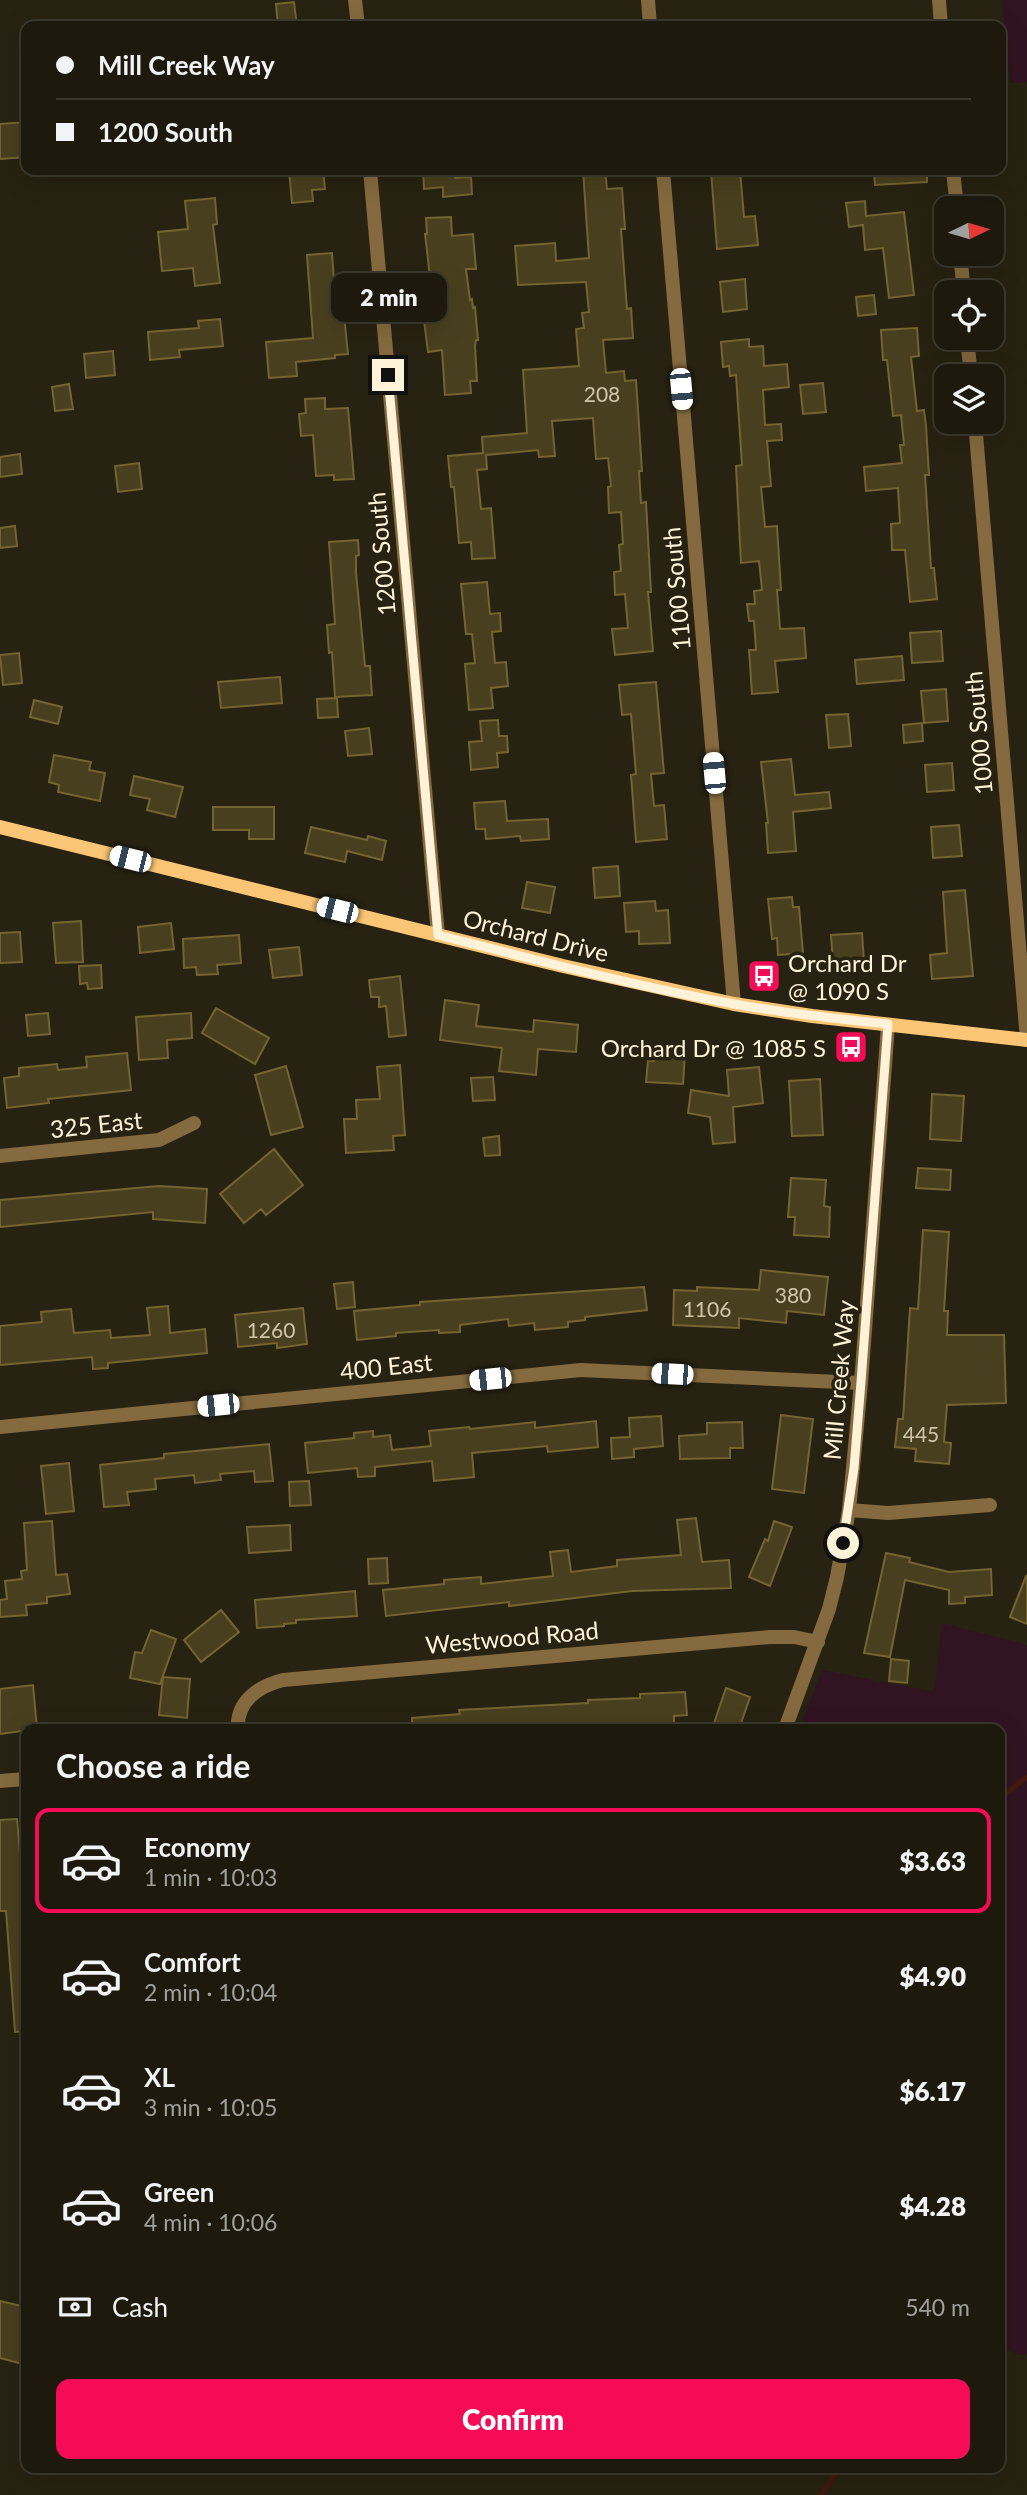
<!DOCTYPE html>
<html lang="en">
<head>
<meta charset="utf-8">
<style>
	body { margin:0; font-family:Lato,sans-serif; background:#252316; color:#f1f3f6; height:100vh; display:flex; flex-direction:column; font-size:26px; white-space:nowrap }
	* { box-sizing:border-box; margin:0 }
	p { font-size:23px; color:#a0a19d }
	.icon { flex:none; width:38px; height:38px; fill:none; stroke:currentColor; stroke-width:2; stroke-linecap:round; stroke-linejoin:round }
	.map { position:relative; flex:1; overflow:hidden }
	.drawer { position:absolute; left:21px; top:1724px; width:984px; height:749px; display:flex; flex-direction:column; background:#1d1a0d; border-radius:14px; box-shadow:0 7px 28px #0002,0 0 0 2px #3b382e }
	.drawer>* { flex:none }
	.hud { position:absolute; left:21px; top:21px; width:985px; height:154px; border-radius:14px; box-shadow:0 7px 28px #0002,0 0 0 2px #3b382e; display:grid; align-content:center; height:154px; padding:0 35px; background:#1d1a0d }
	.needle { width:46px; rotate:85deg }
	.controls { position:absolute; left:934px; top:196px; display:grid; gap:14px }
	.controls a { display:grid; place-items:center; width:70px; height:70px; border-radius:14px; background:#1d1a0d; box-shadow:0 7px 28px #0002,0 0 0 2px #3b382e; font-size:35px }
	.end { position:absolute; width:32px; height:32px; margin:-16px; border:9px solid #fef2d9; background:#111; box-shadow:0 0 0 4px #111 }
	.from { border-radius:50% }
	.bubble { position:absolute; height:49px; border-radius:14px; background:#1d1a0d; box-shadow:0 7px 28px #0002,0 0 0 2px #3b382e; font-size:23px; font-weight:800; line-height:49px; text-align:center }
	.car { position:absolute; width:21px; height:42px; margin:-21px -10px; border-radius:9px; box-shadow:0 0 5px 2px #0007; background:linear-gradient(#fff 24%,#345 0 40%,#fff 0 76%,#345 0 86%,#fff 0) }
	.hud b { display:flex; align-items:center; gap:24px; height:66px; font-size:26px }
	.hud b+b { border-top:2px solid #3b382e }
	.hud i { width:18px; height:18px; background:#f1f3f6 }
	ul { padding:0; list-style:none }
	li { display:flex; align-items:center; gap:21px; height:105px; margin:0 14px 10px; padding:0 21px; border:4px solid transparent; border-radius:14px }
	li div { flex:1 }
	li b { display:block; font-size:26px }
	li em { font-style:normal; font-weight:800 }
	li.current { border-color:#f60c56 }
	li>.icon { width:63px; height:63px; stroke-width:1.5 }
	h2 { padding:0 35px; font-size:32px; line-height:84px }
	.pay { display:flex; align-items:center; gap:18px; height:77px; padding:0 35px; font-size:26px }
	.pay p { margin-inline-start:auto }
	.primary-button { display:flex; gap:14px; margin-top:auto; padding:14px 35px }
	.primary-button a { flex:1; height:80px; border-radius:14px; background:#f60c56; color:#fff; font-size:28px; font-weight:800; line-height:80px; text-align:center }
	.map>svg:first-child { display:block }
	.green { fill:#311421 }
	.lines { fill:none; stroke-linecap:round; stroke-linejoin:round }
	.stream { stroke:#45190d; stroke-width:5 }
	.building { fill:#483f1e; stroke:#736431; stroke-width:2 }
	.minor { stroke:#846a3e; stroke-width:14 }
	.secondary { stroke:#fac574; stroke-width:14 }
	.route { stroke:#fef2d9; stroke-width:9 }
	.labels { text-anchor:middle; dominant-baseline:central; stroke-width:7; stroke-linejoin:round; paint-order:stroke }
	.number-label { font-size:21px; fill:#d0c5aa }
	.street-label { font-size:24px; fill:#fef2d9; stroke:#272211 }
	.poi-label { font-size:24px; fill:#fef2d9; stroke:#272211; text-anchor:start }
</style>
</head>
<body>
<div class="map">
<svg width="1027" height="2495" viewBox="0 0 1027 2495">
	<rect width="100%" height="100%" fill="#272211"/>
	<path class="green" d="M1002,0h25v82l-17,1z
		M942,1623l85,22v709l-6,1 -22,-8v-618h-199l22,-59 112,22z"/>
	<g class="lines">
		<path class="stream" d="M999,1799l28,-22
			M821,2495l18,-27"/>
	</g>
	<path class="building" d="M294,2l3,24h-19l-2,-22z
		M26,122v35l-26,2v-35z
		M289,170h34l2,19 -13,1 1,11 -21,2z
		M423,170h32v8l16,-1 1,17 -29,3v-10l-19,2z
		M583,170h22l2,19 15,-1 3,41h-4l6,80 4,-1 2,30 -30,2 3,33 18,-2 1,10 11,-1 6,91h-3l2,32 5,-1 5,90h-3l5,59 -38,4 -3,-26 16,-1 -3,-34 -10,1 -1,-23 7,-1 -2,-26 4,-1 -2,-32 -12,1 -1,-26 3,-1 -3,-28 -12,1 -3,-41 -41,3 3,35 -16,1 -1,-7 -52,5 1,14 -10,1 4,39 10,-1 4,50 -23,1 -1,-17 -12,1 -5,-56h-3l-3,-31 35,-3 -1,-16 45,-4 -4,-63 56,-4 -3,-37 8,-1 -2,-15 7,-1 -3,-30 -68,3 -3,-39 40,-3 1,18 33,-3z
		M740,170l4,47 11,-1 3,29 -41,4 -6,-78z
		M874,170h53v12l-52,3z
		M215,198l2,26 -4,1 7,58 -25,3 -2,-18 -31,3 -4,-39 30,-3 -3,-28z
		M865,201l1,15 38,-4 10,83 -25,3 -6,-50 -18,2 -2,-25 -14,2 -3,-24z
		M451,217l1,19 21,-2 3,35h-10l4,31 2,-1 1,9 2,-1 3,33h-2l-1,6 2,35h-7l1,12 -26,2 -3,-45 -14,2 -4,-32 7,-1 -2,-16h4l-8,-69h2l-1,-16z
		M332,253l4,54 7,-1 5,48 -13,1v3l-39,4 1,14 -28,2 -3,-36 47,-4 -6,-83z
		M745,279l2,30 -24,3 -3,-30z
		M874,295l2,19 -18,2 -2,-19z
		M220,319l3,27 -44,4 1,7 -30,3 -2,-28 51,-4 -1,-7z
		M917,328l2,28 -8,1 6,54 7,-1 2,16 3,49h-4l6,93h3l3,31 -27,3 -5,-52h-13l-1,-26 9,-1 -2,-35 -32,3 -2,-24 38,-4 -2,-18h4l-3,-30 -8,1 -6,-56h-4l-2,-30z
		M749,339v8l14,-1 1,20 23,-2 2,23 -26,3 2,35 16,-1 1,16 -15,1 4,45 -10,1 4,40 12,-1 4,64h-4l3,39 24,-1 2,30 -31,3 3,31 -26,2 -3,-44h7l-2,-29h-5l-2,-17h8l-1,-13 8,-1 -3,-29 -18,2 -5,-97 6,-1 -6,-90 -6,1 -1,-10 -6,1 -2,-25z
		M113,351l2,24 -29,3 -2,-24z
		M823,383l3,29 -23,2 -3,-29z
		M69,384l4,25 -18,2 -3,-24z
		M325,398v11l23,-1 6,71 -20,1v-5l-18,1 -3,-41 -12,1 -2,-22 7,-1 -1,-14z
		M20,454l2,20 -22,3v-20z
		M139,463l3,26 -24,3 -3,-26z
		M15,526l2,20 -17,2v-20z
		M358,540l1,15 -3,1v16l9,94h5l2,29 -37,2 -3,-45 -3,1 -2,-28 8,-1 -6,-82z
		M487,582l3,32 10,-1 1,18 -9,1 3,31 11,-1 2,24 -17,2 2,20 -24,2 -4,-46 10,-1 -3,-29h-6l-5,-50z
		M941,631l2,30 -31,2 -2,-30z
		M19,653l3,30 -19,2 -3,-30z
		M902,656l2,24 -47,4 -2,-24z
		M280,677l2,26 -61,5 -3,-26z
		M656,682l8,91 -13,1 3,32 10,-1 3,34 -31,3 -5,-67 5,-1 -5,-60 -9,1 -3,-30z
		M946,689l2,32 -24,2 -3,-32z
		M337,698l1,19 -20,1 -1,-19z
		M34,700l28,7 -4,17 -28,-7z
		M848,714l3,32 -22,2 -3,-33z
		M498,720l1,16h8l1,16 -11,1 1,14 -27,3 -2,-28 13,-1 -2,-20z
		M922,723l1,18 -19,2 -1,-18z
		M369,728l3,26 -24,2 -3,-25z
		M54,755l37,7 -2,8 16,3 -5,28 -42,-9 1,-7 -10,-3z
		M791,759l4,36 34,-3 2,16 -38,4 3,39 -28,2 -2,-30h2l-7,-61z
		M952,763l2,27 -27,2 -2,-27z
		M134,776l49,11 -8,30 -28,-7 3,-11 -20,-4z
		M505,801l2,20 41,-2 1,20 -28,2 -1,-5 -34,3 -1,-10h-9l-2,-26z
		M213,807h61v32h-25v-9h-36z
		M959,825l3,31 -29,2 -2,-31z
		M311,827l56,13 1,-4 18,5 -4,19 -35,-9 -2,11 -40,-9z
		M618,866l2,30 -25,2 -2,-30z
		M527,882l28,5 -5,26 -28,-5z
		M965,890l8,86 -41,3 -2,-24 17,-2 -4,-61z
		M792,897l1,10h6l4,46 -25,2 -1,-17 -5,1 -4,-40z
		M655,901l1,10 12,-1 2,33 -31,1v-13l-13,1 -2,-29z
		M81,921l2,41 -27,1 -3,-40z
		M171,923l3,26 -34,4 -2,-26z
		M20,932l2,30 -22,1v-30z
		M862,933l2,28 -31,2 -2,-28z
		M239,935l2,28 -24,2 1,9 -21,1 -1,-8 -12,1 -1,-29z
		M299,947l3,28 -29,3 -4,-28z
		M101,965l1,23 -14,1 -1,-6 -7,1 -1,-18z
		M400,976l6,59 -17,2 -3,-31 -7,1v-10h-8l-2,-17z
		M445,1000l34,5 -3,21 57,6 1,-12 44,5 -2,27 -38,-3 -2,26 -37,-4 3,-23 -62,-8z
		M216,1008l53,30 -14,26 -53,-31z
		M48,1013l2,21 -22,2 -2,-21z
		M191,1013l1,25 -25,2 1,18 -29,2 -3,-43z
		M655,1051l30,2 -2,31 -37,-2 2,-21h6z
		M127,1053l4,37 -83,9 1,4 -42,5 -3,-30 15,-2v-8l38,-4 1,6 29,-3 -1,-10z
		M400,1065l5,70 -12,1 1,14 -48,3 -2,-34h13l-1,-19 24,-1 -3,-32z
		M286,1066l17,61 -32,8 -16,-60z
		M759,1067l4,36 -30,4 2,35 -22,2 -3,-27 -22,-4 3,-23 38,6 -2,-26z
		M493,1077l2,23 -22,1 -2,-23z
		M820,1079l3,56 -31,1 -3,-55z
		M932,1094l32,2 -3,45 -31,-2z
		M499,1136l1,19 -15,1 -2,-18z
		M274,1149l29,36 -37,30 -5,-6 -17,14 -24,-29z
		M918,1168l33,2 -1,20 -34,-2z
		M791,1178l35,2 -2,26 6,1 -1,30 -35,-2 1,-18h-7z
		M159,1186l48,3 -2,34 -52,-4v-7l-153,15v-27z
		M923,1230l26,2 -5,79h4l-1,24h57l2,68 -59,2 -3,37 7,1 -2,21 -34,-3 1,-12 -21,-2 3,-28h5l7,-111 8,1z
		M761,1270l67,7 -4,38 -37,-4 -1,12 -47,-5v10l-66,-3 1,-35 23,1v-4l62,3z
		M353,1282l2,25 -18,2 -3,-25z
		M644,1287l3,23 -62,7v3l-17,2v5l-33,3 -1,-7 -25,3 -1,-7 -48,6v7l-21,1v-3l-43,3v3l-39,4 -3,-29 66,-6v-3z
		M168,1306l2,27 35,-4 2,24 -99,10v5l-15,1 -1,-12 -92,8v-39l42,-4 -1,-10 30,-3 3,24 36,-3 1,8 39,-3 -3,-27z
		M303,1308l4,36 -30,4v-5l-39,4 -3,-32z
		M781,1415l32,4 -9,74 -32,-4z
		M661,1416l2,30 -29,3v8l-22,2 -1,-21 19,-1 -1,-19z
		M596,1421l2,26 -50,5 -1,-6 -75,7 2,24 -40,4 -2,-20 -57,6v9l-17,1 -1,-9 -49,5 -3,-30 49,-5v-5l19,-2v6l17,-2 2,15 39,-4 -2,-15 40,-4 1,2 65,-7v6z
		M742,1422l1,26h-13v10l-50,1 -1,-23 28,-2v-11z
		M269,1444l4,37 -18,1 -1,-11 -34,3 1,6 -26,3 -1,-8 -39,4 1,10 -29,3 2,13 -25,2 -4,-42 64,-7v-4z
		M69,1463l5,48 -28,3 -5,-48z
		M309,1481l2,24 -21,1 -1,-24z
		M696,1518l6,44 27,-2 2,28 -99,3 -123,15v-4l-123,14 -3,-26 61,-6v-4l37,-3v7l72,-8 -3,-24 18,-2 3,22 46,-6v-6l64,-5 -4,-35z
		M52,1521l4,54 11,-1 3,20 -23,3v6l-21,2 1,10 -27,2v-17l7,-1 -2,-18 17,-2 -1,-8 6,-1 -3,-47z
		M774,1521l18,6 -22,59 -21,-9 16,-38 3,2z
		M290,1525l1,25 -42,3 -2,-26z
		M886,1553l24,5 -1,4 40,10 42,-3 1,26 -27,2v6l-16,1v-14l-44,-10 -15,77 -26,-4z
		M387,1558l1,25 -19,1 -1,-25z
		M1026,1576l1,1v47l-17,-7z
		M355,1591l2,25 -61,4v3l-12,1v2l-27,2 -2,-28z
		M221,1610l18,22 -38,30 -17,-22z
		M151,1630l25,9 -16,45 -30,-6 5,-26 7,1z
		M891,1659l18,2 -2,22 -18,-2z
		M163,1677l27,2 -3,39 -28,-3z
		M33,1685l4,44 -37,5v-45z
		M726,1688l24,9 -11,32h-27z
		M685,1692l2,23 -13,1v11l-30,2h-232v-11l48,-4 -1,-4 129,-7v-3l52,-2v-4z
		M17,1819l6,69h-3l4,43h2v100l-11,1 -9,-121h-6v-91z
		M0,2301l26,6v58l-26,-7z"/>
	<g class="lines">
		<path class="minor" d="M355,0l3,26
			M648,0l2,26
			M939,0l2,26
			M370,170l68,765
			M663,170l71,834
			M953,170l4,38
			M960,254l4,38
			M967,338l4,38
			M975,422l52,618
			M0,1156l159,-16 35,-17
			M0,1427l581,-57 280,13
			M849,1510l39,3 102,-8
			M238,1729c-2,-28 21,-43 45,-49l487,-43h24l24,5
			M785,1729l44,-120 8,-32 12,-67 12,-127 27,-358
			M0,1781l26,-2"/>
		<path class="secondary" d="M0,827l563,139 171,38 78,12 215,24"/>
	</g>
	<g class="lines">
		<path class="route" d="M388,375l50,560c98,25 197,51 296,69 51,9 103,15 154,20l-27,358 -7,86 -11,75"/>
	</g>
	<defs>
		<symbol id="bus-square" viewBox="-11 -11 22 22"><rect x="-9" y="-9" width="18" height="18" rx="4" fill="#f60c56" stroke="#272211"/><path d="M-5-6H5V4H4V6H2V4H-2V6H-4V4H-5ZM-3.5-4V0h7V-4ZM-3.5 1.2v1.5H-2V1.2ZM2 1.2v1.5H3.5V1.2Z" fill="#fff"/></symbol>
	</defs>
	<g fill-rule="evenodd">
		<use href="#bus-square" x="745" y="957" width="38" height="38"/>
		<use href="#bus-square" x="832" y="1028" width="38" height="38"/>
	</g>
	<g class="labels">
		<g class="number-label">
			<text x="602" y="393">208</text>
			<text x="793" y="1294">380</text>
			<text x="707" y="1308">1106</text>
			<text x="271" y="1329">1260</text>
			<text x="921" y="1433">445</text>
		</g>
		<g class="street-label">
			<text transform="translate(381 554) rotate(-95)">1200 South</text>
			<text transform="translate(676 589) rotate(-95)">1100 South</text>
			<text transform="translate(978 733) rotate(-95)">1000 South</text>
			<text transform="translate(536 935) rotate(14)">Orchard Drive</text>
			<text transform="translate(96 1124) rotate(-6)">325 East</text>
			<text transform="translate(386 1366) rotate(-6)">400 East</text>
			<text transform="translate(838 1380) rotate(-85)">Mill Creek Way</text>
			<text transform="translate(512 1637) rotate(-5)">Westwood Road</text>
		</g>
		<g class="poi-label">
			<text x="788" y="962">Orchard Dr<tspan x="788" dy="28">@ 1090 S</tspan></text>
			<text x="826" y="1047" text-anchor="end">Orchard Dr @ 1085 S</text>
		</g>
	</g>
</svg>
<div class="controls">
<a><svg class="needle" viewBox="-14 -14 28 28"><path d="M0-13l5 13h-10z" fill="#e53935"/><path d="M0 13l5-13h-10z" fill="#a0a19d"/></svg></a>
<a><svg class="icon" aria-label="locate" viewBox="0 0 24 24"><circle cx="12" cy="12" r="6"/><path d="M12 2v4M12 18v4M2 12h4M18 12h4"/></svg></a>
<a><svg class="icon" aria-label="layers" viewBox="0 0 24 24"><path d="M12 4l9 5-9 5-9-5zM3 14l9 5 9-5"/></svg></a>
</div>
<i class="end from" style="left:843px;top:1543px"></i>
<i class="end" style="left:388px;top:375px"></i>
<div class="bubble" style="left:331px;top:273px;width:116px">2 min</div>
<i class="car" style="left:681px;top:389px;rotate:175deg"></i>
<i class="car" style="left:714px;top:773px;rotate:355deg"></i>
<i class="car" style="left:130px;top:859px;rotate:284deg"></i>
<i class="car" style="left:337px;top:910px;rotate:284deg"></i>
<i class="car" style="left:672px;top:1374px;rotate:273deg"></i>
<i class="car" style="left:490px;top:1379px;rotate:264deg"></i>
<i class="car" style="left:218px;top:1405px;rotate:264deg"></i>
<div class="hud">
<b><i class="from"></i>Mill Creek Way</b>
<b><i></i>1200 South</b>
</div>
<section class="drawer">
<h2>Choose a ride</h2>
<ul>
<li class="current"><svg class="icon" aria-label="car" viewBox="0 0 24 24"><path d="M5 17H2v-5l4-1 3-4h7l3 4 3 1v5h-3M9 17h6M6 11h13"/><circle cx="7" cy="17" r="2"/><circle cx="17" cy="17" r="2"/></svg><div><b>Economy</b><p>1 min · 10:03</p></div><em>$3.63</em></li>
<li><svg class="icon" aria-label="car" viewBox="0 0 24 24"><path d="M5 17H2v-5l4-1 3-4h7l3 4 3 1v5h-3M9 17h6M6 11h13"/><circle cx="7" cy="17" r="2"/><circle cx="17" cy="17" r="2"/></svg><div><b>Comfort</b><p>2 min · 10:04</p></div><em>$4.90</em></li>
<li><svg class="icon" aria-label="car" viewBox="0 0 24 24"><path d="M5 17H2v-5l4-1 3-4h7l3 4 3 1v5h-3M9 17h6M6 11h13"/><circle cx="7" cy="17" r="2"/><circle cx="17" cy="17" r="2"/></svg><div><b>XL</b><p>3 min · 10:05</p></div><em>$6.17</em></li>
<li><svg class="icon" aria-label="car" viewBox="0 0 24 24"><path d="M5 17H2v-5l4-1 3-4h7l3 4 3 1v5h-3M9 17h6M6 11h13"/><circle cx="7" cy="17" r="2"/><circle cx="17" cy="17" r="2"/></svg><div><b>Green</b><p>4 min · 10:06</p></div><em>$4.28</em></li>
</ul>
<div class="pay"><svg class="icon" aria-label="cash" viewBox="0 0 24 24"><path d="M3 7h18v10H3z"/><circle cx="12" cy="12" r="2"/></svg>Cash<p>540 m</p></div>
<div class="primary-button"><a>Confirm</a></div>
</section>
</div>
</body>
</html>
